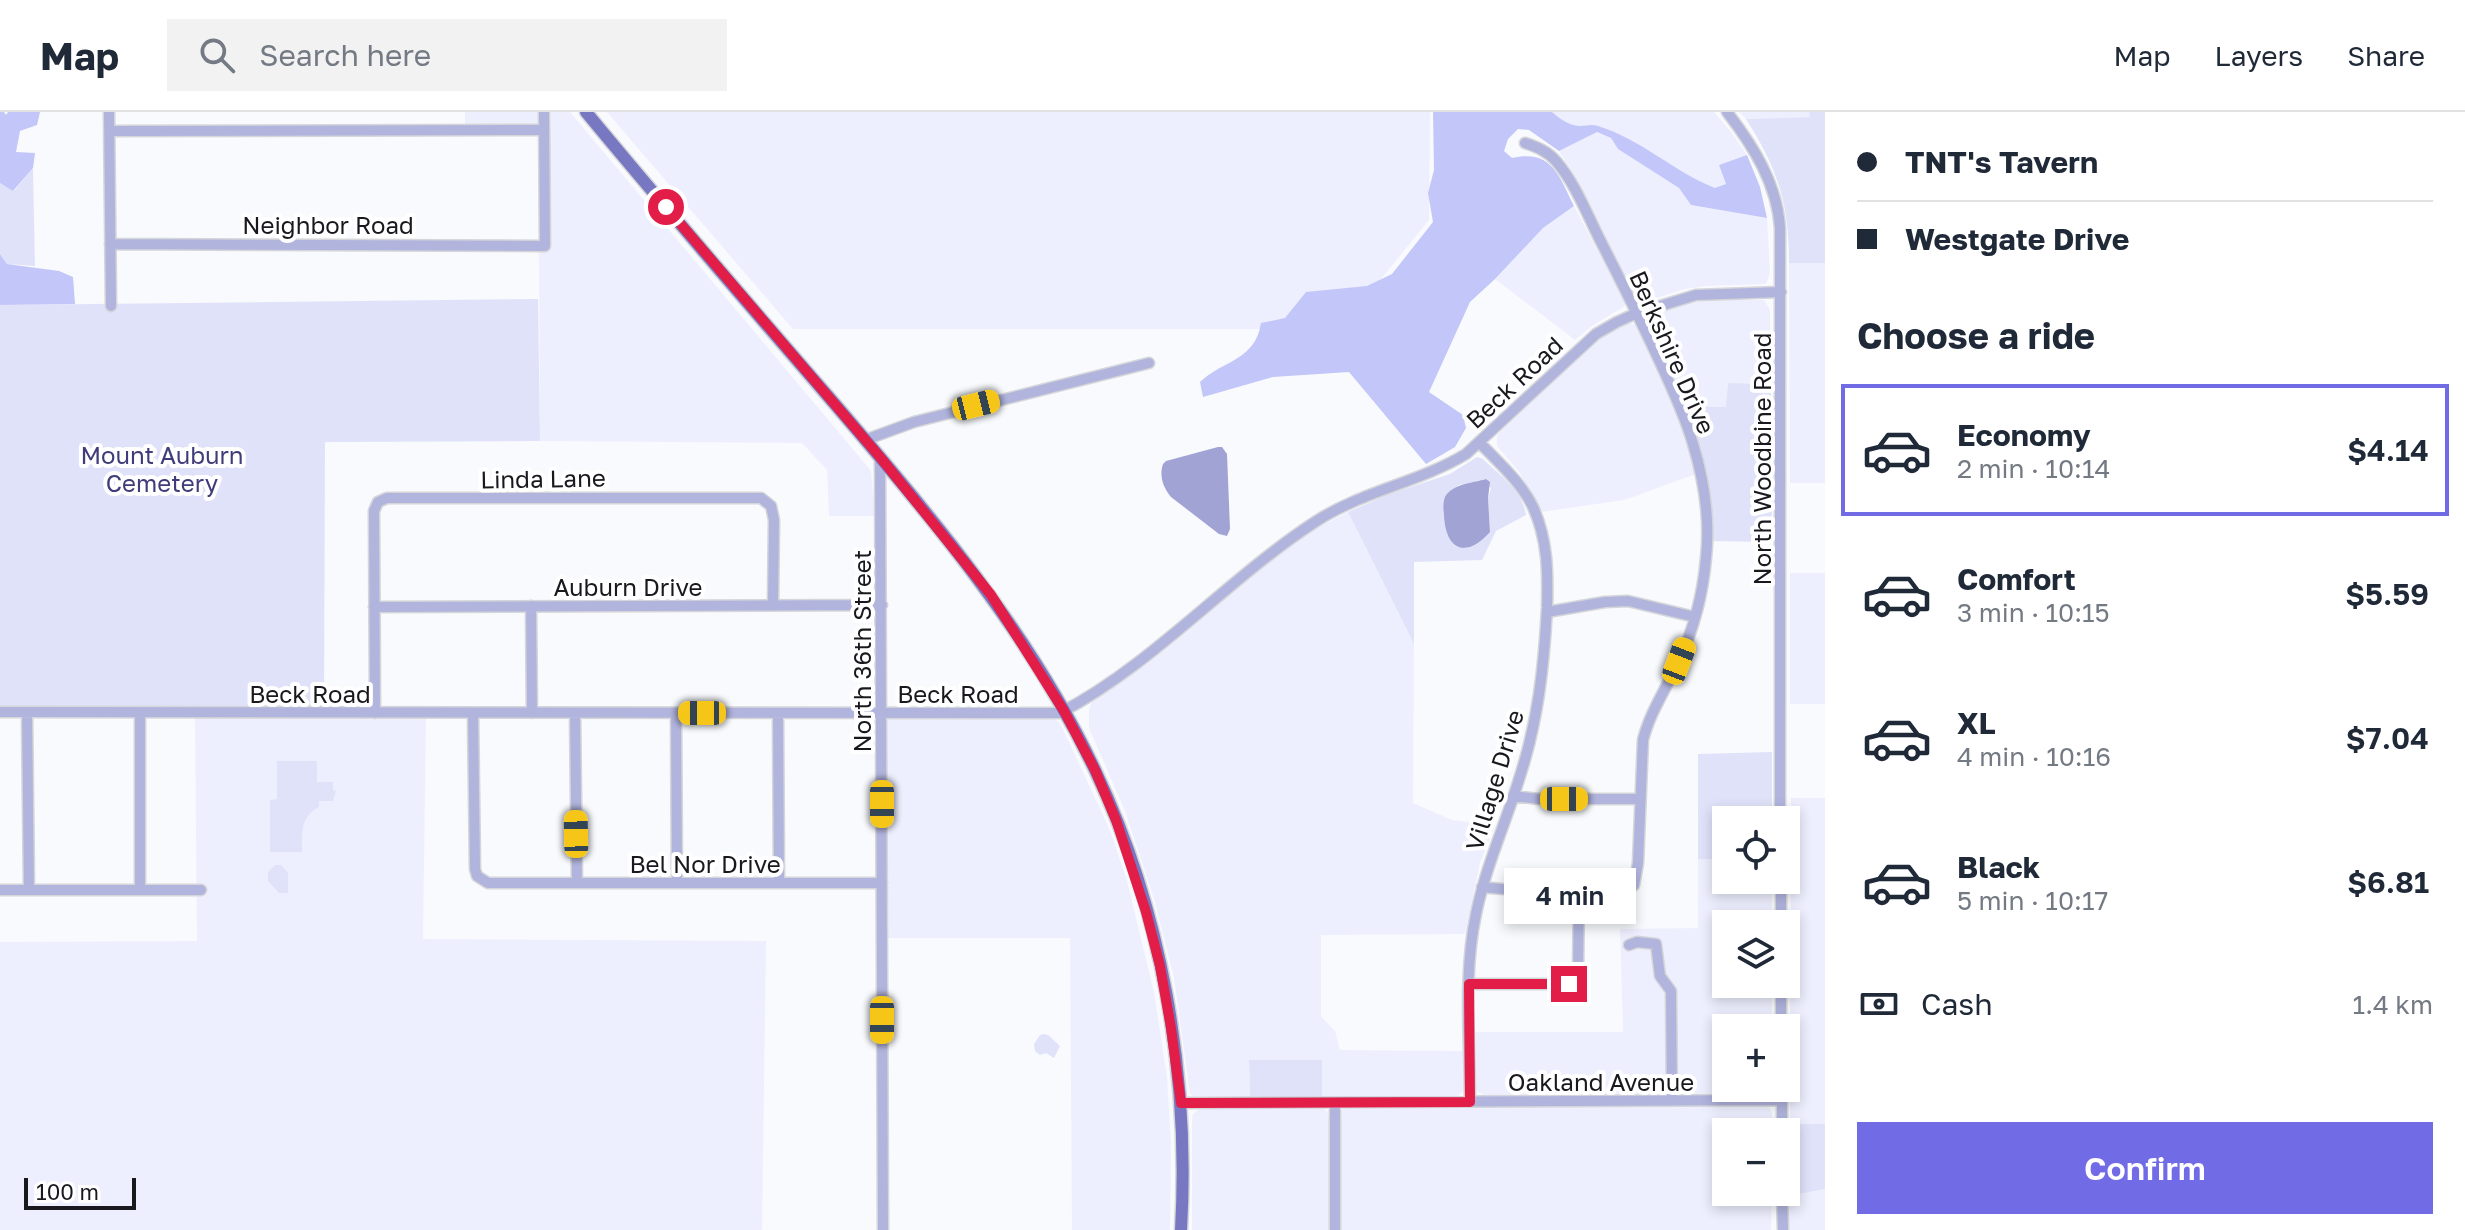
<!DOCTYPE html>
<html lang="en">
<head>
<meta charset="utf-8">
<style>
	body { margin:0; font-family:"Golos Text",sans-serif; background:#f2f2f3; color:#1f2937; height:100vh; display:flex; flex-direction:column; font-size:30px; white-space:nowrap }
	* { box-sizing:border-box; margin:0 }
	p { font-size:26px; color:#747a83 }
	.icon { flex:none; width:44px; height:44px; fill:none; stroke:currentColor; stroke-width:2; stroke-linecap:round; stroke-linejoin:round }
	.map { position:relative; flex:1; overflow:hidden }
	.sheet { display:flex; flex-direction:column; background:#fff; width:640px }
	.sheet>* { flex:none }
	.guide { display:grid; align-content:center; height:176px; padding:0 32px; background:#fff }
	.buttons { position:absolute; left:1712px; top:694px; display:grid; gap:16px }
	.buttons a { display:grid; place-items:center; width:88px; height:88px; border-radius:0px; background:#fff; box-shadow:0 4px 12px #0003; font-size:40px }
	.scale { position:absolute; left:24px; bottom:20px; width:112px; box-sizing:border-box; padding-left:8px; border:4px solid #18181e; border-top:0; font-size:22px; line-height:28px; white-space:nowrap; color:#18181e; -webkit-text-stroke:6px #fff; paint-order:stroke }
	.end { position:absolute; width:36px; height:36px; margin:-18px; border:10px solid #e11d48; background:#fff; box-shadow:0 0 0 4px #fff }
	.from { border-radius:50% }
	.bubble { position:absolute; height:56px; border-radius:0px; background:#fff; box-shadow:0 4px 12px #0003; font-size:26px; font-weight:600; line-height:56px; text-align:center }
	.car { position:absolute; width:24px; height:48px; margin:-24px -12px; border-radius:10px; box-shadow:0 0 6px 2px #0007; background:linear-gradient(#f5c518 24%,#345 0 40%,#f5c518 0 76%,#345 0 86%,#f5c518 0) }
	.guide b { display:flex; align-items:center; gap:28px; height:76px; font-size:30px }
	.guide b+b { border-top:2px solid #e0e1e3 }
	.guide i { width:20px; height:20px; background:#1f2937 }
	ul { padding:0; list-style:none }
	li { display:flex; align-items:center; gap:24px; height:132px; margin:0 16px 12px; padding:0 16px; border:4px solid transparent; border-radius:0px }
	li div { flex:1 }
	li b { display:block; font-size:30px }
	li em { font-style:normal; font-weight:600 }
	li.on { border-color:#726be6 }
	li>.icon { width:72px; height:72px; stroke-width:1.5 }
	h2 { padding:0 32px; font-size:36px; line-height:96px }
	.pay { display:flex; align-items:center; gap:20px; height:88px; padding:0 32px; font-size:30px }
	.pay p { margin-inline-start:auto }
	.primary-button { display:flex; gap:16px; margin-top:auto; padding:16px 32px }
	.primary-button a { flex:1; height:92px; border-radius:0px; background:#726be6; color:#fff; font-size:32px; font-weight:600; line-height:92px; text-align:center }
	header { display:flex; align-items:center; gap:48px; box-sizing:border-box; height:112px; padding:0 40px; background:#fff; border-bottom:2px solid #e0e1e3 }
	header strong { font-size:38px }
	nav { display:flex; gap:44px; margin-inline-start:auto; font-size:28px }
	.search { width:560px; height:72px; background:#f2f2f3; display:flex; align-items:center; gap:20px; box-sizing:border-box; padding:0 28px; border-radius:0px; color:#747a83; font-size:30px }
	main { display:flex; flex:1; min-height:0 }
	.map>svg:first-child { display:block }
	.built { fill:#eeeffe }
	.green { fill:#e0e2f9; fill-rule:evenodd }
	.forest { fill:#c3c6f8 }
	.water { fill:#a0a3d3 }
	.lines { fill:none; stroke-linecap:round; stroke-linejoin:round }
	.minor-casing { stroke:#d5d6d9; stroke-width:13 }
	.major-casing { stroke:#d5d6d9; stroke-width:15 }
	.minor { stroke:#b1b4dd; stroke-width:10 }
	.major { stroke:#7778c1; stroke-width:12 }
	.route { stroke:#e11d48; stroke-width:10 }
	.labels { text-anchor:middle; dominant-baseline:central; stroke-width:8; stroke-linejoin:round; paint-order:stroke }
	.street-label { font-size:24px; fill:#18181e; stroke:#fff }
	.park-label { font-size:24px; fill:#3e3c79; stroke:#fff }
</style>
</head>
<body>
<header>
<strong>Map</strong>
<div class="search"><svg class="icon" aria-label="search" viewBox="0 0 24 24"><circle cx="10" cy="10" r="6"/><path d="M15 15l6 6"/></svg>Search here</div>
<nav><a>Map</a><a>Layers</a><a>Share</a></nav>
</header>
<main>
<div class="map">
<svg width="1825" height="1118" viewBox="0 0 1825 1118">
	<rect width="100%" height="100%" fill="#f9fafd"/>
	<path class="built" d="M465,0h76v9l-2,4 -74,2z
		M551,0h19l297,354 4,5 4,45h-46l-2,-46 -25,-27 -262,-2 -1,-190 11,-12z
		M607,0h823l-1,108 -56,69 -85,40h-495z
		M1552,0h162l18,21 15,22 -28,10 7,19 -11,5 -18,-8 -102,-56 -17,1 -15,-4z
		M1739,0h70l1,5 -64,2z
		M1596,20l15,6 7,11 61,39 12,17 76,13 3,55 -4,11 -60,2 -21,3 -38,12 -12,-2 -60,-123 -16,-25z
		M1574,94l50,94 1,6 -33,20 -17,14 -80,-61 48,-51z
		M1789,151h36v220h-35z
		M1703,188h61l6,10 1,74 -43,-1 -1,24h-41l-39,-83 2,-10 29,-9z
		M1630,211l5,2 4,5 35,75 10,24 12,45 -72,26 -83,12 -21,-39 -23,-27v-9l3,-5 89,-85 13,-11z
		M1348,400l66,132 -1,159 39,17 43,5 -15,38 -15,71 -144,1v81l14,15 5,19 124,1v39l-6,6h-136l-1,-36 -72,1 1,35h-57l-3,-3 -16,-115 -20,-79 -29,-88 -36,-83v-18l2,-7 74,-55 108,-91 29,-21z
		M1790,461h35v131h-35z
		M195,605l231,1 -3,221 343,2 -4,289h-762v-288l197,-1z
		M890,606l158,1h7l5,4 50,107 17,51 27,111 13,85 4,67 -1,86h-98l-2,-292h-183l-1,-218z
		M1791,686h34v326h-35z
		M1698,747h28v21h46v44h-46v60h46v44h-46v60h45l-1,2 -4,3 -105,1 -177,1 -6,-3 -2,-4 -1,-56h148l-3,-103 78,-1z
		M1765,994l5,2 2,5v19h-46v60h46l-1,38h-430v-115l1,-5 5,-2z
		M1206,997h117l4,2 2,7v112h-137v-110l1,-6 5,-4z
		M1825,1077v41h-36v-34z"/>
	<path class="green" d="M1809,0h16v151h-36c0,-59 -11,-94 -43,-144l64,-2z
		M33,56l2,98 -28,-2 -7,-10v-71l14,8z
		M538,187l2,142 -215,1 -1,265 -324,-1v-401z
		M1728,271l43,1 1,158 -62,-1 -7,-80 -17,-54h40z
		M1477,345l6,2c17,17 39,30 43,56l-30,16 -14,29 -68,2v82l-66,-132 39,-17 63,-21zM1486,367l5,10 -3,9 2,34 -43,-38 12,-9z
		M1772,640v68h-46v39h-28v-105z
		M277,649h40v21h16v8l3,1 -3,10h-14v6c-19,10 -17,26 -17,45h-32v-52l7,-1z
		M275,753h6l7,8v20h-9l-11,-12v-9z
		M1044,922l4,1 12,11 -6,12 -8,-5 -6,2 -5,-4 -1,-7 6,-9z
		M1249,948h73v36h-72z
		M1790,1012h35v65l-36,7z"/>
	<path class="forest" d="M0,0h4l2,3 2,-3h32l-3,13 -17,6 -4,21 19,1 -2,15 -20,23 -13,-8z
		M1433,0h119c8,7 16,13 28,14 6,0 12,-2 18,0 43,13 76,46 117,62l11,-4 -7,-19 28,-10 13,32 7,31 -76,-13 -12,-17 -61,-39 -7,-11 -14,-6 -38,19 -30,-21 -11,-1 -10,10 -4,12 8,7c40,-9 47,18 62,48l-31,22 -48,51 -25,23 -41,90 34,23 3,13 -11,19 -29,17 -77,-92 -76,5 -70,20 -3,-15c23,-22 55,-21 61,-59l24,-5 21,-26 61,-6 25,-12 41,-52 -5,-29 6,-23z
		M0,142l7,10 52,7 14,6 2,27 -75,1z"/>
	<path class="water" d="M1218,335h4l5,7 3,75 -3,7 -8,-2 -48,-37c-8,-10 -12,-21 -8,-33l3,-3z
		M1486,367l4,3 -2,16 2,34c-25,28 -45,17 -46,-18 -1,-6 -1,-14 2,-19 10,-12 27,-12 40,-16z"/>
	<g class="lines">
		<defs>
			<path id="minor" d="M109,0l2,194
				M1727,0c27,35 50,72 53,116v592
				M109,19l435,-1
				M110,132l435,2 -1,-134
				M865,328l49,-18 235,-59
				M880,345l3,773
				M531,494l1,107
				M374,495l508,-2
				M1547,500l58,-10 23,-1 67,16
				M0,600l1060,1c95,-50 166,-133 255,-191 47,-31 103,-39 151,-68l130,-120 21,-12 20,-9 59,-18 85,-3
				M27,601l2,177
				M140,601v177
				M375,601l-1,-202 4,-9 9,-4h374l10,8 3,14 -1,85
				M473,601l2,156 2,7 11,7h394
				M575,601l2,170
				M676,601l1,169
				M778,601l1,169
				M1513,684l26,3h101
				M1781,768v44
				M1482,775c33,3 126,15 152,-2l4,-22 5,-123c7,-28 23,-51 35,-77 15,-32 25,-69 28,-105 4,-37 -2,-78 -13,-114 -7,-25 -18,-49 -29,-73 -20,-44 -42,-88 -64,-131 -13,-26 -25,-57 -44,-79 -9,-10 -19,-14 -31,-18
				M0,778h201
				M1629,833l8,-3 19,2 4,32 11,15 1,110
				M1469,872h100l6,-2 3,-11 1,-78
				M1781,872v44
				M1782,976v44
				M1470,990c0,-62 -7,-127 6,-188 10,-49 30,-91 44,-138 18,-55 24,-110 27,-168 1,-35 1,-68 -14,-101 -12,-25 -35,-45 -54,-65
				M1181,991l601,-3
				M1335,991v127
				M1782,1080l1,38"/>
			<path id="major" d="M586,0c81,98 164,194 247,290 98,114 197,231 262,368 67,141 95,304 86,460"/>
		</defs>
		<use href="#minor" class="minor-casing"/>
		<use href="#major" class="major-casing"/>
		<use href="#minor" class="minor"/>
		<use href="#major" class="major"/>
	</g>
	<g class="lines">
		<path class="route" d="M666,95l214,250 111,138 73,116 31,59 21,50 30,92 14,54 11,62 10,75 289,-1 -1,-118h100"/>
	</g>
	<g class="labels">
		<g class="street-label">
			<text x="328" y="112">Neighbor Road</text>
			<text transform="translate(1673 240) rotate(66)">Berkshire Drive</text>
			<text transform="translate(1514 270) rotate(-43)">Beck Road</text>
			<text transform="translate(1761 347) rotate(-90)">North Woodbine Road</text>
			<text transform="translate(543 366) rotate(-1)">Linda Lane</text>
			<text x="628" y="474">Auburn Drive</text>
			<text transform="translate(861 539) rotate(-90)">North 36th Street</text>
			<text x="310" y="581">Beck Road</text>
			<text x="958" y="581">Beck Road</text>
			<text transform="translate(1494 668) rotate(-73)">Village Drive</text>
			<text x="705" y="751">Bel Nor Drive</text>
			<text x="1601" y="969">Oakland Avenue</text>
		</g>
		<g class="park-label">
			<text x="162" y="342">Mount Auburn<tspan x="162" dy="28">Cemetery</tspan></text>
		</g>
	</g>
</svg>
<div class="buttons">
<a><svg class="icon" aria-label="locate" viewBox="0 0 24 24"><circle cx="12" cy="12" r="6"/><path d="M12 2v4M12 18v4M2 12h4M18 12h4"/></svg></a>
<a><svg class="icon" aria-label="layers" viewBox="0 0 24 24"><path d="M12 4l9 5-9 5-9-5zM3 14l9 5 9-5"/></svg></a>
<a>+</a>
<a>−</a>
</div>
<div class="scale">100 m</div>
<i class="end from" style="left:666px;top:95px"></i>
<i class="end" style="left:1569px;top:872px"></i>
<div class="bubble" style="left:1504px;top:756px;width:132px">4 min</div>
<i class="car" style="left:976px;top:293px;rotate:76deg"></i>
<i class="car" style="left:1679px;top:549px;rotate:21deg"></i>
<i class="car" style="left:702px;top:601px;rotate:270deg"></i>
<i class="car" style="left:1564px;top:687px;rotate:90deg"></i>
<i class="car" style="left:882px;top:692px;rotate:180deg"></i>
<i class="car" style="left:576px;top:722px;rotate:359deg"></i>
<i class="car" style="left:882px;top:908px;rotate:180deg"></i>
</div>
<section class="sheet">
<div class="guide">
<b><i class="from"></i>TNT's Tavern</b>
<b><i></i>Westgate Drive</b>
</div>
<h2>Choose a ride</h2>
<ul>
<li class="on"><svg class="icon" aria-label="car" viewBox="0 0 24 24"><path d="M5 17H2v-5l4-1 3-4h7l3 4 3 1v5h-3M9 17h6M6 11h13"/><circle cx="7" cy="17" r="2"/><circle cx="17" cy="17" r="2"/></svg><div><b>Economy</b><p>2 min · 10:14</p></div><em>$4.14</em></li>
<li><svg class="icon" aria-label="car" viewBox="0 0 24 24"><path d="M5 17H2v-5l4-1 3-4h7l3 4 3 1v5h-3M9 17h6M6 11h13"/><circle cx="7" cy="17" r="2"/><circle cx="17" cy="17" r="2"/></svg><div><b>Comfort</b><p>3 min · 10:15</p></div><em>$5.59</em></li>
<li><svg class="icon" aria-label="car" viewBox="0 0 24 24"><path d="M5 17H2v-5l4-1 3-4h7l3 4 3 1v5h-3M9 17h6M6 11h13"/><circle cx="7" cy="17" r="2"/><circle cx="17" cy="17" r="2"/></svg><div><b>XL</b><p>4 min · 10:16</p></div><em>$7.04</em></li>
<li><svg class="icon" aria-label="car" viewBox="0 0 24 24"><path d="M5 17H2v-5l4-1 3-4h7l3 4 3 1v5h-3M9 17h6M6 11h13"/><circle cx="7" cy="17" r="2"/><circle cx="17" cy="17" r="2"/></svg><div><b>Black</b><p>5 min · 10:17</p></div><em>$6.81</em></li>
</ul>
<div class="pay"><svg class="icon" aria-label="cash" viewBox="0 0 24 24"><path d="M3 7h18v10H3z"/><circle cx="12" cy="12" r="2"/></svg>Cash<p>1.4 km</p></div>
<div class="primary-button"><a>Confirm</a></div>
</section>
</main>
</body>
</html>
